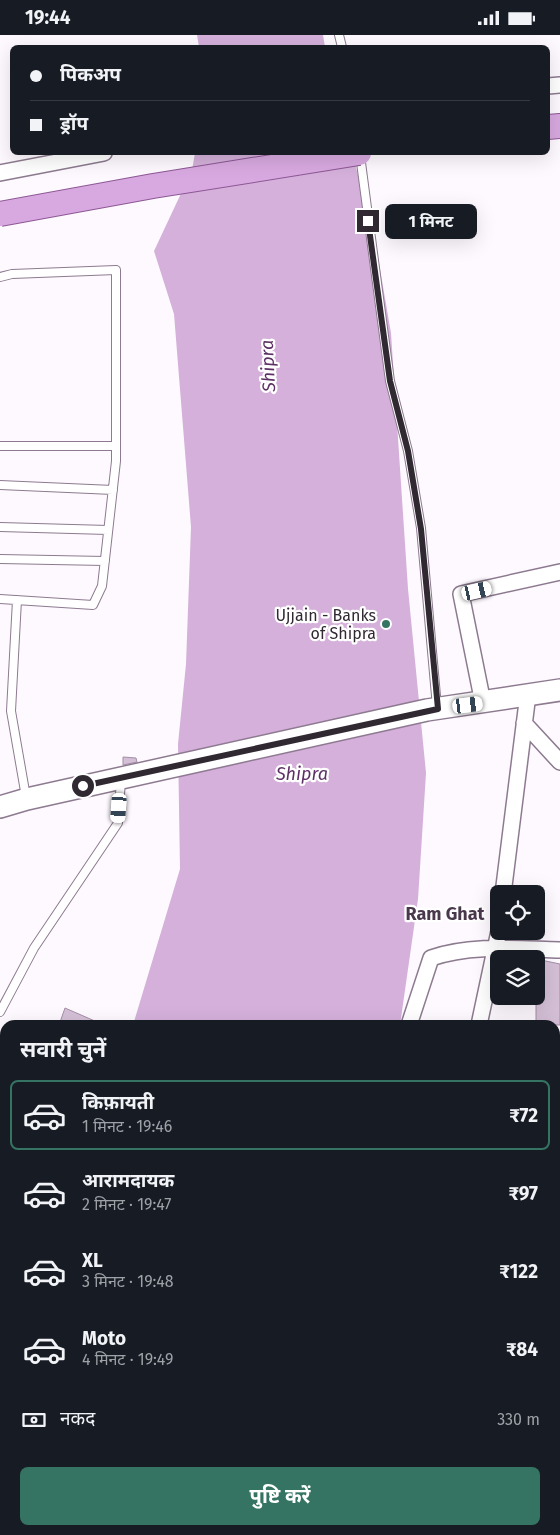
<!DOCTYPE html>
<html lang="hi">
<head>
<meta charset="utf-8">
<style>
	body { margin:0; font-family:"Fira Sans","Noto Sans Devanagari",sans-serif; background:#242831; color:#f1f3f6; height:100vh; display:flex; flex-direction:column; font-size:19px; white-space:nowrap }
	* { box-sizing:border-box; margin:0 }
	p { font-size:16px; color:#9ea1a6 }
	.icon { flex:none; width:28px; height:28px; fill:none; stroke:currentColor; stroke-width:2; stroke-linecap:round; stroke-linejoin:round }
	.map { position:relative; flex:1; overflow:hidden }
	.drawer { position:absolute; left:0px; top:985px; width:560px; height:515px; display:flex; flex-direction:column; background:#171b24; border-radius:15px 15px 0 0; box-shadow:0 5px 20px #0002 }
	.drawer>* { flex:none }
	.hud { position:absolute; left:10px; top:10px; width:540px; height:110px; border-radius:8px; box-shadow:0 5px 20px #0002; display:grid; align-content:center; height:110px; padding:0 20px; background:#171b24 }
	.fabs { position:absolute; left:490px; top:850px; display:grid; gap:10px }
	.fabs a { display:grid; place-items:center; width:55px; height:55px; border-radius:8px; background:#171b24; box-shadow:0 5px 20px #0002; font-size:25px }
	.end { position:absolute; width:22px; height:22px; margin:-11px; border:6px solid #312932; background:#fff; box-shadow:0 0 0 2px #fff }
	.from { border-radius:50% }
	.bubble { position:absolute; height:35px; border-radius:8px; background:#171b24; box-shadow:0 5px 20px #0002; font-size:16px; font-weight:700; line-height:35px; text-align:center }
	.car { position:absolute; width:15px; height:30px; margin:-15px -8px; border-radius:6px; box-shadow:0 0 4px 1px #0007; background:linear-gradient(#fff 24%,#345 0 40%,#fff 0 76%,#345 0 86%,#fff 0) }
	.hud b { display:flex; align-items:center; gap:18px; height:48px; font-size:19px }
	.hud b+b { border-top:1px solid #363941 }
	.hud i { width:12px; height:12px; background:#f1f3f6 }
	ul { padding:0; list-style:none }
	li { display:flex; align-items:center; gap:15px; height:70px; margin:0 10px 8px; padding:0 10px; border:2px solid transparent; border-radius:8px }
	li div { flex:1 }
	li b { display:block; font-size:19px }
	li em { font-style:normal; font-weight:700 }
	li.current { border-color:#357462 }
	li>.icon { width:45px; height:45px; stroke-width:1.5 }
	h2 { padding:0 20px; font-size:22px; line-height:60px }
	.pay { display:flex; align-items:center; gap:12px; height:55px; padding:0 20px; font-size:19px }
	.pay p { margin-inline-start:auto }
	.primary-button { display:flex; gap:10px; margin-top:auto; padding:10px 20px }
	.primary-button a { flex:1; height:58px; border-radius:8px; background:#357462; color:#fff; font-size:20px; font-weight:700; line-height:58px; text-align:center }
	.status { display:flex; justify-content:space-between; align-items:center; height:35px; padding:0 25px; background:#171b24; direction:ltr }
	.status svg { height:14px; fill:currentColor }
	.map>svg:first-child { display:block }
	.water { fill:#d4b0da }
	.building { fill:#d4bfd7; stroke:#a38fa6 }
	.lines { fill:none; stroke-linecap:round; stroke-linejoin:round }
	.service-casing { stroke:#8d7a90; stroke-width:10 }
	.minor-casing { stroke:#8d7a90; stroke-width:18 }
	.secondary-casing { stroke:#8d7a90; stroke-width:24 }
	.primary-casing { stroke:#8d5795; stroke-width:26 }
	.service { stroke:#fff; stroke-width:8 }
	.minor { stroke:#fff; stroke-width:15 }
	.secondary { stroke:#fff; stroke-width:21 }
	.primary { stroke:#d8a9e0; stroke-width:24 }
	.primary-bridge-casing { stroke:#8d5795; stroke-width:26; stroke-linecap:butt }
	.primary-bridge { stroke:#d8a9e0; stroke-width:24 }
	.route { stroke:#312932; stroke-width:6 }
	.poi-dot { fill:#357462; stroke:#fff; stroke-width:2 }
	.labels { text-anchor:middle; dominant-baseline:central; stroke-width:4.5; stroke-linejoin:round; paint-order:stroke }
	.poi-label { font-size:16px; fill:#312932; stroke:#fff; text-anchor:end }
	.water-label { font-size:18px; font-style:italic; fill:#5d3065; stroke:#fff }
	.neighbourhood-label { font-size:18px; font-weight:bold; fill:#49384c; stroke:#fff }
</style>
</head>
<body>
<div class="status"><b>19:44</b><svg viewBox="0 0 49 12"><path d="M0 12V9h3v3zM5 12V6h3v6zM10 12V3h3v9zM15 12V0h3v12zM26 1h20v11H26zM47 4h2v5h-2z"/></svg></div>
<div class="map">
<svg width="560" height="1500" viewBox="0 0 560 1500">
	<rect width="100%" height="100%" fill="#fdf9fe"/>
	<path class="water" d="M197,0h126l2,12h-126z
		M195,118h157l22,81 17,99 17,256 18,184 -8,126 -18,126h-267l47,-156 -2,-125 8,-80 5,-137 -17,-213 -20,-63 38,-81z
		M5,1407v88h166l-3,5h-168v-85z"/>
	<path class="building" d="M123,722l13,1 1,4 -14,3z
		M536,924l24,5v61h-24z
		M65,973l39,17h-45z"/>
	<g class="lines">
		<defs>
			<path id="service" d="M339,0l3,12
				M360,120l30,226 18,70 13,77 16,179
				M0,242l12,-3 104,-4v191l-14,125 -9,19 -93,-6
				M0,411h116
				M0,450l113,5
				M0,492l108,3
				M0,524l105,2
				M17,565l-6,111 15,86
				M0,977l34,-64 84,-125 3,-43"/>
			<path id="minor" d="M548,51l12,-1
				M0,138l104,-20
				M483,668l-22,-109 99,-22
				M524,688l36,39
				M503,859l25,-200
				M409,990l22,-67c40,-14 87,-9 129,-8
				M479,990l20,-94
				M555,1077l5,1
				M555,1444l5,-10
				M223,1500l2,-5
				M531,1500l2,-5"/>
			<path id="secondary" d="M0,772l27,-8 400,-89 133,-20"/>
			<path id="primary" d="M548,92l12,-1"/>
		</defs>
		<use href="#service" class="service-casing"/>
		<use href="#minor" class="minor-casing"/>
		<use href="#secondary" class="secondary-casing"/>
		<use href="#primary" class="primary-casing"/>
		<use href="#service" class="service"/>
		<use href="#minor" class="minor"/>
		<use href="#secondary" class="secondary"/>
		<use href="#primary" class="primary"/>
		<defs>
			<path id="primary-bridge" d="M0,179l153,-28 206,-33"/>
		</defs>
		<use href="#primary-bridge" class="primary-bridge-casing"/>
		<use href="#primary-bridge" class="primary-bridge"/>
	</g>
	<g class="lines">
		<path class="route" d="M83,751l355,-77 -17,-180 -13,-78 -18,-70 -22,-160"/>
	</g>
	<circle class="poi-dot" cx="386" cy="589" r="5"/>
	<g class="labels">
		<g class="poi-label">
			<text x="376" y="580">Ujjain - Banks<tspan x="376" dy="18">of Shipra</tspan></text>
		</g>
		<g class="water-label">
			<text transform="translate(268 331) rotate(-93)">Shipra</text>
			<text x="302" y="739">Shipra</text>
		</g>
		<g class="neighbourhood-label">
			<text x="445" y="879">Ram Ghat</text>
		</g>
	</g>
</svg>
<div class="fabs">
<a><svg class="icon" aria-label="locate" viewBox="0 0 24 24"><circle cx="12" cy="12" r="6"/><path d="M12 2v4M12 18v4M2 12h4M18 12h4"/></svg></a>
<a><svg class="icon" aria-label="layers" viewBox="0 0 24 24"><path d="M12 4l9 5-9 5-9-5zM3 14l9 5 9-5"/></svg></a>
</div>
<i class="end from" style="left:83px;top:751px"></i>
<i class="end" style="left:368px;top:186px"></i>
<div class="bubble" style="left:385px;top:169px;width:92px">1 मिनट</div>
<i class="car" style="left:477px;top:556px;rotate:77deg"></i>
<i class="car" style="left:468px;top:670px;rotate:83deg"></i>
<i class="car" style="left:119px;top:773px;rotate:184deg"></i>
<div class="hud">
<b><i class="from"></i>पिकअप</b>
<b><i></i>ड्रॉप</b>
</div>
<section class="drawer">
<h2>सवारी चुनें</h2>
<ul>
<li class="current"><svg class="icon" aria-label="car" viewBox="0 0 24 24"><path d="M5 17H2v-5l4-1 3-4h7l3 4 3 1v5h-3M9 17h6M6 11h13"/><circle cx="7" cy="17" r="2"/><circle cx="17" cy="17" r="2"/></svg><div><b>किफ़ायती</b><p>1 मिनट · 19:46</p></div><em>₹72</em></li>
<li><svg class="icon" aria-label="car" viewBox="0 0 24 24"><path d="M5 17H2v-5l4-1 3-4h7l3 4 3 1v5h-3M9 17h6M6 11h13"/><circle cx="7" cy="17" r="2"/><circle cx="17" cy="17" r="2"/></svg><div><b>आरामदायक</b><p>2 मिनट · 19:47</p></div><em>₹97</em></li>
<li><svg class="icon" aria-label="car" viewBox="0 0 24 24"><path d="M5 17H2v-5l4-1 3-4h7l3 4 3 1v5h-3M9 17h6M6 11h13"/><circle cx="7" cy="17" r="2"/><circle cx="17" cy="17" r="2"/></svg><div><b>XL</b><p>3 मिनट · 19:48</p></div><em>₹122</em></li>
<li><svg class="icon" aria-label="car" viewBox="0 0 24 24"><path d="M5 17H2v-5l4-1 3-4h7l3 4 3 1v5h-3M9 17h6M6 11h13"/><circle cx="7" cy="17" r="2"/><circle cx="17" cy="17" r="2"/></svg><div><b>Moto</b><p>4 मिनट · 19:49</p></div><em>₹84</em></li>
</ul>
<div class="pay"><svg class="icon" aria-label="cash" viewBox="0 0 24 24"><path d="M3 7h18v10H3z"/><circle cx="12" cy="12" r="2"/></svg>नकद<p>330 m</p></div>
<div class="primary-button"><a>पुष्टि करें</a></div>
</section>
</div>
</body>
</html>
